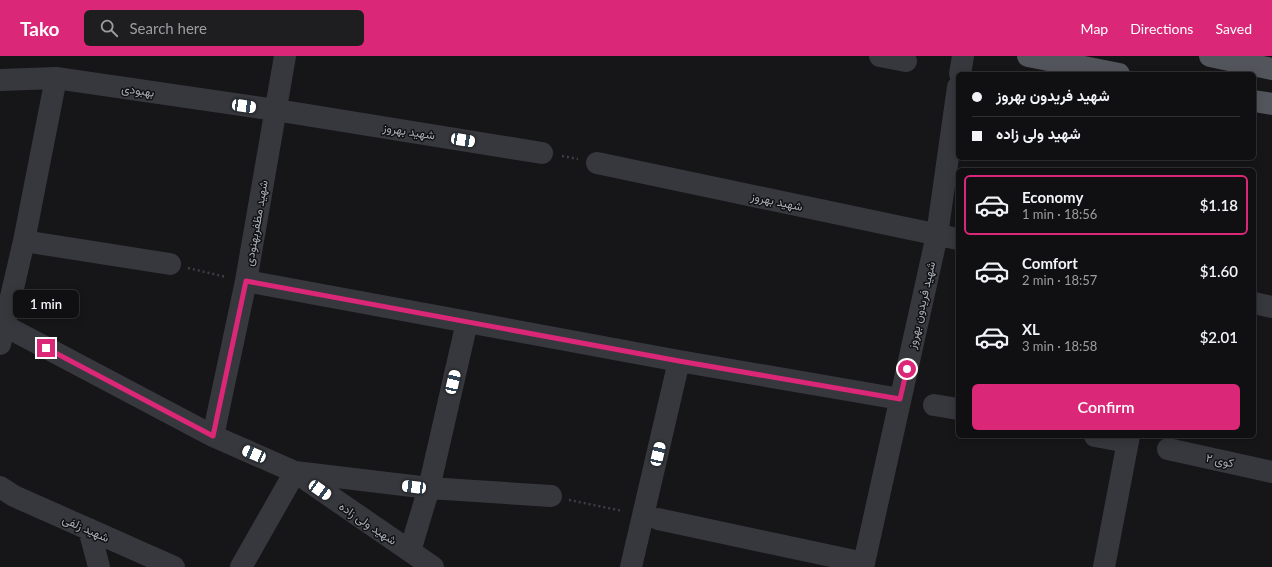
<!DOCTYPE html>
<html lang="en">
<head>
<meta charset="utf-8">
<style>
	body { margin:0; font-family:Lato,Vazirmatn,sans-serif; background:#1e1e20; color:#f1f3f6; height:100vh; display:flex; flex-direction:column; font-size:15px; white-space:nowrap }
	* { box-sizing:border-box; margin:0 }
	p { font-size:13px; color:#9c9d9f }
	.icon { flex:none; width:22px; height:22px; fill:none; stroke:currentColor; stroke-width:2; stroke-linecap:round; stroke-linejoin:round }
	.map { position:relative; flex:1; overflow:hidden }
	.drawer { position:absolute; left:956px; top:112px; width:300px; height:270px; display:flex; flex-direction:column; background:#101012; border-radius:6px; box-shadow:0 2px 10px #0003,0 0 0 1px #303032 }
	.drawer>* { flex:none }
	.guide { position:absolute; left:956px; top:16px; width:300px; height:88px; border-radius:6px; box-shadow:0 2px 10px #0003,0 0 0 1px #303032; display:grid; align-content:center; height:88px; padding:0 16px; background:#101012 }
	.end { position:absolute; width:18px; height:18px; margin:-9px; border:5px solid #db2777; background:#fff; box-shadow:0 0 0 2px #fff }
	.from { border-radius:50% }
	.bubble { position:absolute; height:28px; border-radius:6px; background:#101012; box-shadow:0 2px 10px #0003,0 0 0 1px #303032; font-size:13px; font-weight:600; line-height:28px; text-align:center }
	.car { position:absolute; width:12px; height:24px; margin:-12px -6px; border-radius:5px; box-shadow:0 0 3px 1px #0007; background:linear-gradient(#fff 24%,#345 0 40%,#fff 0 76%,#345 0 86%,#fff 0) }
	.guide b { display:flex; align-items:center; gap:14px; height:38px; font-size:15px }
	.guide b+b { border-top:1px solid #303032 }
	.guide i { width:10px; height:10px; background:#f1f3f6 }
	ul { padding:7px 0 0; list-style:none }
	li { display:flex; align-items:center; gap:12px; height:60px; margin:0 8px 6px; padding:0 8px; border:2px solid transparent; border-radius:6px }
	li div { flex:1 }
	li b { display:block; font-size:15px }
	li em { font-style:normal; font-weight:600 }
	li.on { border-color:#db2777 }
	li>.icon { width:36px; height:36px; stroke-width:1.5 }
	.cta { display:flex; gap:8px; margin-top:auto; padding:8px 16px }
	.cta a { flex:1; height:46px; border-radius:6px; background:#db2777; color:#fff; font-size:16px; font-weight:600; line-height:46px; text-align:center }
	header { display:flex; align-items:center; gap:24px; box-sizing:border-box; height:56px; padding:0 20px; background:#db2777; color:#fff }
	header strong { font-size:19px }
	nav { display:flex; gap:22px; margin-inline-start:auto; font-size:14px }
	.search { width:280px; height:36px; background:#1e1e20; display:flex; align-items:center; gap:10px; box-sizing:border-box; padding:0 14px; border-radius:6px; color:#9c9d9f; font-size:15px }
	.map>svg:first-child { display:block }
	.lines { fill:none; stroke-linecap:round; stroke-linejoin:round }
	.path { stroke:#3d3f44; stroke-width:2.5; stroke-dasharray:2 3; stroke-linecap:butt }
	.minor { stroke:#37383d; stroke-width:22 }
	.major { stroke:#53555c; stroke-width:22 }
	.route { stroke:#db2777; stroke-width:5 }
	.labels { text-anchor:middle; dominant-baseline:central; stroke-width:3; stroke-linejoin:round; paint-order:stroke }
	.street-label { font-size:12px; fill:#a8adb8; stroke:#111113 }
</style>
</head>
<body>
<header>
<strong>Tako</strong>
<div class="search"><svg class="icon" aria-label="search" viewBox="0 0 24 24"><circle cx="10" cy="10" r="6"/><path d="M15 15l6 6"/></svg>Search here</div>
<nav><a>Map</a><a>Directions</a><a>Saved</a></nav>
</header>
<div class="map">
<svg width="1272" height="511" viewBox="0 0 1272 511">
	<rect width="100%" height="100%" fill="#161618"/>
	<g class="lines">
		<path class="path" d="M562,100l16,3
			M188,212l38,9
			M569,444l54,11"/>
		<path class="minor" d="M880,0l26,5
			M960,18l3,-18
			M0,24l56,-2 220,32 266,43
			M597,107l361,76
			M24,185l146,23
			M246,225l433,80 221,38
			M1254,247l18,4
			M5,270l208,110 82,36 138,95
			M0,288l24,-103 32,-163
			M934,349l24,4
			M213,380l33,-155 39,-225
			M1095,380l33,6
			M1168,393l104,23
			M0,431l14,9 160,71
			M658,463l206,44
			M89,473l10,38
			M410,495l19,-63 38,-166
			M241,511l54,-95 134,16 122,8
			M631,511l48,-206
			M861,511l3,-4 73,-328 21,-148
			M1104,511l25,-131"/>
		<path class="major" d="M1028,0l91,18
			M1210,0l62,13
			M1254,45l18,3"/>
	</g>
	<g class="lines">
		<path class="route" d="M46,292l167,88 33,-155 433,80 221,38 7,-30"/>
	</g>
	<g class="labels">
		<g class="street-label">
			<text transform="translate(138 34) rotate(8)">بهبودی</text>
			<text transform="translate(409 75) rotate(9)">شهید بهروز</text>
			<text transform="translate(777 145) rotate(12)">شهید بهروز</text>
			<text transform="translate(256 167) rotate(-80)">شهید مظفربهنودی</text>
			<text transform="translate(921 249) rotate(-77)">شهید فریدون بهروز</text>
			<text transform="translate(1220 404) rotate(12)">کوی ۲</text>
			<text transform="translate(368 467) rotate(34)">شهید ولی زاده</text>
			<text transform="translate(86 472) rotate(24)">شهید زلفی</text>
		</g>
	</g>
</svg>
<i class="end from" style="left:907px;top:313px"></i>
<i class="end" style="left:46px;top:292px"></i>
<div class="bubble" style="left:13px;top:234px;width:66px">1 min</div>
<i class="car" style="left:244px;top:50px;rotate:98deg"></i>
<i class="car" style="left:463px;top:84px;rotate:99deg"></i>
<i class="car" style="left:453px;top:326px;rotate:13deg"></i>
<i class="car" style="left:254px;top:398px;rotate:293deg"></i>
<i class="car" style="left:658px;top:398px;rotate:13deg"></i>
<i class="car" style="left:414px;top:431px;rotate:277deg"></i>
<i class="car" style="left:320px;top:434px;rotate:125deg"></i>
<div class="guide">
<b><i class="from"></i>شهید فریدون بهروز</b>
<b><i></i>شهید ولی زاده</b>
</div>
<section class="drawer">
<ul>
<li class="on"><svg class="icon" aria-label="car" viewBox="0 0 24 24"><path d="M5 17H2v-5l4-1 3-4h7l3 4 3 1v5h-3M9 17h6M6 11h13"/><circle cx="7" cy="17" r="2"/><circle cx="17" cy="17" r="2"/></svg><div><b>Economy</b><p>1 min · 18:56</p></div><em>$1.18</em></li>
<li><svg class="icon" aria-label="car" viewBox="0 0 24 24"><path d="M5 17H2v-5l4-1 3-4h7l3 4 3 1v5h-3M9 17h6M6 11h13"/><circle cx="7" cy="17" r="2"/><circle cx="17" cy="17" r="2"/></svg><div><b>Comfort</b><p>2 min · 18:57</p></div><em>$1.60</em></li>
<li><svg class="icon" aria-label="car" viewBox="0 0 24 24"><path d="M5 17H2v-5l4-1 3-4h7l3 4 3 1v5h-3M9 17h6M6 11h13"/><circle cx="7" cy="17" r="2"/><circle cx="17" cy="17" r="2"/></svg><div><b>XL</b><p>3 min · 18:58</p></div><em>$2.01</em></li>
</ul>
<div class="cta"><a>Confirm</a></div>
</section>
</div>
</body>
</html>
